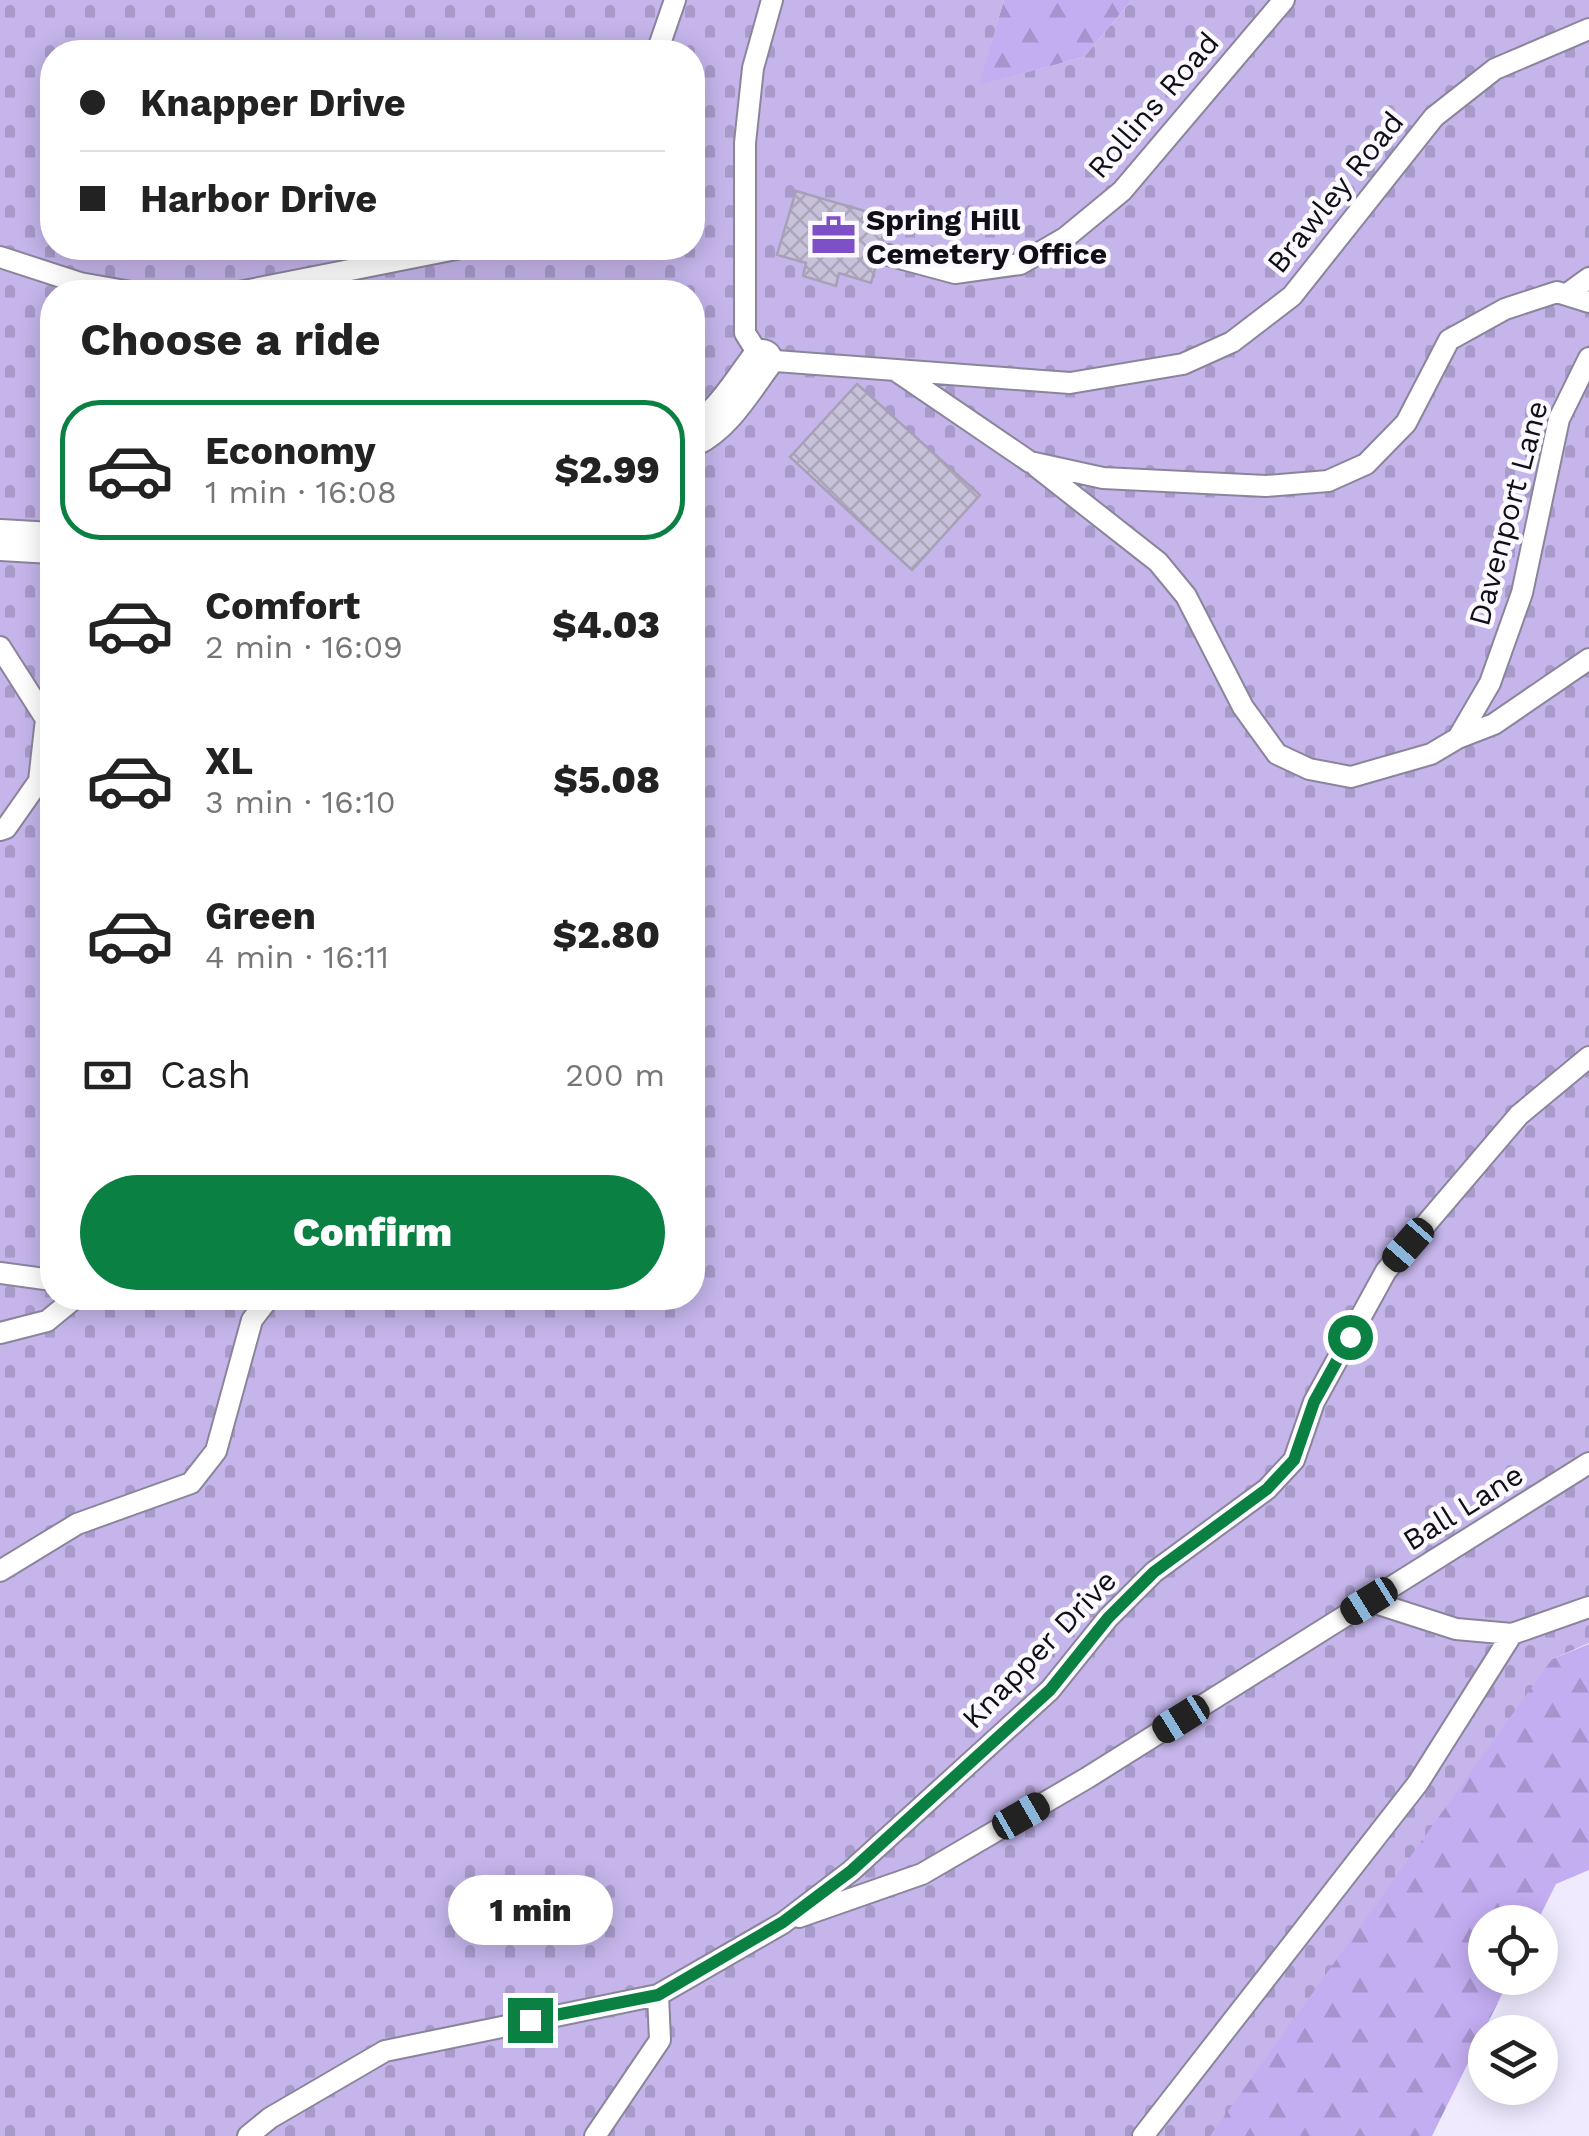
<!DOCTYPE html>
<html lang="en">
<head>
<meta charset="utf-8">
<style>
	body { margin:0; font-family:"Work Sans",sans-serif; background:#f6f6f6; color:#222; height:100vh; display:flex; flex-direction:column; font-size:38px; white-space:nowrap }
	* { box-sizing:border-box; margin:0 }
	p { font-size:32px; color:#767676 }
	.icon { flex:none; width:55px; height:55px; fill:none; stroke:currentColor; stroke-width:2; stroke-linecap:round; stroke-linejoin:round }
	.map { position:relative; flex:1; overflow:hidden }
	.side { position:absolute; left:40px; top:280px; width:665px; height:1030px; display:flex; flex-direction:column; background:#fff; border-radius:40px; box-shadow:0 5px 25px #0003 }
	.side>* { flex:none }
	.banner { position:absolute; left:40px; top:40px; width:665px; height:220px; border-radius:40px; box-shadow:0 5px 25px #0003; display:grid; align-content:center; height:220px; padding:0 40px; background:#fff }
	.controls { position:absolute; left:1468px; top:1905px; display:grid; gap:20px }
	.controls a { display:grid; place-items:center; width:90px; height:90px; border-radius:50%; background:#fff; box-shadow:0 5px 25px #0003; font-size:50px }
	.end { position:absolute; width:45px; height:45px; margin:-22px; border:12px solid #0b8043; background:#fff; box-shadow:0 0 0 5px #fff }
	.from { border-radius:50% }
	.bubble { position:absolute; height:70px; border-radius:35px; background:#fff; box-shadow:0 5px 25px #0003; font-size:32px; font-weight:800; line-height:70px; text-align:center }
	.car { position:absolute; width:30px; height:60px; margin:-30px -15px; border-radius:12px; box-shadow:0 0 8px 2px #0007; background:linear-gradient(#222 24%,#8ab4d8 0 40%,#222 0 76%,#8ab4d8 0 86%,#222 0) }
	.banner b { display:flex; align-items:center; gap:35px; height:95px; font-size:38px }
	.banner b+b { border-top:2px solid #e0e0e0 }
	.banner i { width:25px; height:25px; background:#222 }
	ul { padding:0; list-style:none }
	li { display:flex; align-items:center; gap:30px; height:140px; margin:0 20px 15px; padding:0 20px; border:5px solid transparent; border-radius:40px }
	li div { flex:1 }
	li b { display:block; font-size:38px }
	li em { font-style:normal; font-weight:800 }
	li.on { border-color:#0b8043 }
	li>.icon { width:90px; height:90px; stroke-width:1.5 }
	h2 { padding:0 40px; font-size:45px; line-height:120px }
	.pay { display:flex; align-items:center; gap:25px; height:110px; padding:0 40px; font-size:38px }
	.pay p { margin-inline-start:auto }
	.cta { display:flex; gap:20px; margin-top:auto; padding:20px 40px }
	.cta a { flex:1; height:115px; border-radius:60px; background:#0b8043; color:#fff; font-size:40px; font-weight:800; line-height:115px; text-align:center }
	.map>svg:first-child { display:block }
	.forest { fill:url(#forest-firs) }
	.cemetery { fill:url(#cemetery-stones); fill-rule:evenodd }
	.building { fill:url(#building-cross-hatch); stroke:#a7a0b8; stroke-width:2.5 }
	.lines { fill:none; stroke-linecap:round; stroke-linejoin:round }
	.lane-casing { stroke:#8b859c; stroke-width:24 }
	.street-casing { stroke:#8b859c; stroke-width:44 }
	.lane { stroke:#fff; stroke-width:20 }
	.street { stroke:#fff; stroke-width:40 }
	.route { stroke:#0b8043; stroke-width:12 }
	.labels { text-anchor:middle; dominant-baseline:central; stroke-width:9; stroke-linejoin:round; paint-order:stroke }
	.street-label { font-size:30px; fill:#100e16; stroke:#fbf9ff }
	.poi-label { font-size:30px; font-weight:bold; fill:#100e16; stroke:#fbf9ff; text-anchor:start }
</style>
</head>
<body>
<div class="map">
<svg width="1589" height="2136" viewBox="0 0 1589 2136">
	<defs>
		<pattern id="forest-firs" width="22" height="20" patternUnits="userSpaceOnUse" patternTransform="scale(2.5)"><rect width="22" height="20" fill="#c3aef2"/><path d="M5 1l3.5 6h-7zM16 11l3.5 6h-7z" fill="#a694cf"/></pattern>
		<pattern id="cemetery-stones" width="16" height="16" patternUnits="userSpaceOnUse" patternTransform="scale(2.5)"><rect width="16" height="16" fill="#c5b5eb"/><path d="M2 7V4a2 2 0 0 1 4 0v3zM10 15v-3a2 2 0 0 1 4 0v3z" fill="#a89ac9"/></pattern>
		<pattern id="building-cross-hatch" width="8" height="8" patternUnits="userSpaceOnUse" patternTransform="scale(2.5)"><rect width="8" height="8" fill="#c8c1da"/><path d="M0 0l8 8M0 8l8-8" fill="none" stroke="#aba5ba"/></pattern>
	</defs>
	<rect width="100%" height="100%" fill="#efeafe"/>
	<path class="forest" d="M1004,0h128l-48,57 -106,29z
		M1589,1644v226l-33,14 -19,38h-52v56h25l-78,158h-253l373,-477z"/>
	<path class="cemetery" d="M0,0h1004l-25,85 105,-28 48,-57h457v1643l-37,16 -342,477h-1210zM52,52h640v196h-640zM52,292h640v1006h-640z"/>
	<path class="building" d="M796,191l93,27 -18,65 -32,-10 -3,13 -33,-10 3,-13 -29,-8z
		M857,384l123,111 -68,75 -122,-113z"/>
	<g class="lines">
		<defs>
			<path id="lane" d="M772,0l-19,68 -8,75v190l17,27 308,23 113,-19 49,-22 60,-46 142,-179 61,-48 94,-40
				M657,52l18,-52
				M888,255l67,18 65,-9 45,-26 57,-47 162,-191
				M0,257l80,26 51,9
				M239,292l222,-44
				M1567,294l22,-16
				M895,370l135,92 73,16 163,8 62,-5 38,-17 40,-41 43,-83 56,-31 52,-17 32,10
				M1037,467l121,95 28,34 57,111 34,47 32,15 42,8 80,-23 27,-16 36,-14 95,-65
				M0,647l46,72 -7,62 -33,47 -6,2
				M1458,738l32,-55 32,-90 37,-174 30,-61
				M0,1273l52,7
				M0,1333l47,-12 28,-23
				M0,1571l77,-47 114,-41 25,-32 36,-131 17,-22
				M1369,1601l87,28 56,5 77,-27
				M799,1917l123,-43 165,-96 502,-315
				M248,2136l22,-18 115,-67 273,-56 125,-72 68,-52 199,-181 58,-72 46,-46 113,-83 27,-29 20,-58 72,-131 133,-156 70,-58
				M595,2136l65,-96 -2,-45
				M1143,2136l275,-353 94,-149"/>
			<path id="street" d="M692,436c30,-14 51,-51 70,-76
				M0,540l52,3"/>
		</defs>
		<use href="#lane" class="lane-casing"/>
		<use href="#street" class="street-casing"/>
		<use href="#lane" class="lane"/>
		<use href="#street" class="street"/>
	</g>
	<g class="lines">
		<path class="route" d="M530,2020l128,-25 125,-73 68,-51 199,-181 58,-72 46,-46 113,-83 27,-29 20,-58 36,-65"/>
	</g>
	<defs>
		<symbol id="office-bare" viewBox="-9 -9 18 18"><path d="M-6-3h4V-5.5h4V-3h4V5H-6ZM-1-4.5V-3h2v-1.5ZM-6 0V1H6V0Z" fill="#7f4fc7" stroke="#fbf9ff" stroke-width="2.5" paint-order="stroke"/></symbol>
	</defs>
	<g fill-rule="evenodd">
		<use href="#office-bare" x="802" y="204" width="63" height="63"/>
	</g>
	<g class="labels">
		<g class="street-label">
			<text transform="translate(1153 105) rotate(-49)">Rollins Road</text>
			<text transform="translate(1335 192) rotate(-51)">Brawley Road</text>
			<text transform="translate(1508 513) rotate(-75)">Davenport Lane</text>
			<text transform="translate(1463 1507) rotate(-32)">Ball Lane</text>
			<text transform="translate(1039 1649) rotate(-46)">Knapper Drive</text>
		</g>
		<g class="poi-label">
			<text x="866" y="219">Spring Hill<tspan x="866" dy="34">Cemetery Office</tspan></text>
		</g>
	</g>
</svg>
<div class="controls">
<a><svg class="icon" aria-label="locate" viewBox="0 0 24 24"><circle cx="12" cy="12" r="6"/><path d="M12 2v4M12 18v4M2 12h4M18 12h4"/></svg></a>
<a><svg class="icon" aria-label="layers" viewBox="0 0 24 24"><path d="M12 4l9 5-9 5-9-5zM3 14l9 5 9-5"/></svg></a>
</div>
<i class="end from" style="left:1350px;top:1337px"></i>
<i class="end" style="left:530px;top:2020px"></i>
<div class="bubble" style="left:448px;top:1875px;width:165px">1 min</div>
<i class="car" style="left:1408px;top:1245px;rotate:221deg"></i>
<i class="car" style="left:1369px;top:1601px;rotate:238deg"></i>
<i class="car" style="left:1181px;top:1719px;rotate:238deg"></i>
<i class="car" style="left:1021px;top:1816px;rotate:60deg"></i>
<div class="banner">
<b><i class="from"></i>Knapper Drive</b>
<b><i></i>Harbor Drive</b>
</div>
<section class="side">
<h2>Choose a ride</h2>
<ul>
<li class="on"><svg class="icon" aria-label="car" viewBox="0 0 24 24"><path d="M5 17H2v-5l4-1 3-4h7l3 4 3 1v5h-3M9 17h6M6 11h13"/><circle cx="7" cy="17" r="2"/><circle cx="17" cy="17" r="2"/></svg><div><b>Economy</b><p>1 min · 16:08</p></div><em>$2.99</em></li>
<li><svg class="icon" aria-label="car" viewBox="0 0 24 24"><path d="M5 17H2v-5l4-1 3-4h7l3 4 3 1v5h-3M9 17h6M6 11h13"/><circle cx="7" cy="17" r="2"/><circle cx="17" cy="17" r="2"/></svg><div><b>Comfort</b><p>2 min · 16:09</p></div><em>$4.03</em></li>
<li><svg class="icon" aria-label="car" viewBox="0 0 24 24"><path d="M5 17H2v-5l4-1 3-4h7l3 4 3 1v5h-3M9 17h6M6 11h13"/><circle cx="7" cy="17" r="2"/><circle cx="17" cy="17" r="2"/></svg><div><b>XL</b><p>3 min · 16:10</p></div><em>$5.08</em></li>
<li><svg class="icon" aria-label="car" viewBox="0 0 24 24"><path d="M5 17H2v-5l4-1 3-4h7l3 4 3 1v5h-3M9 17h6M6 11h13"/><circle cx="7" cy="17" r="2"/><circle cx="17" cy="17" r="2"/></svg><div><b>Green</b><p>4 min · 16:11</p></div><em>$2.80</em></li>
</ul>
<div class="pay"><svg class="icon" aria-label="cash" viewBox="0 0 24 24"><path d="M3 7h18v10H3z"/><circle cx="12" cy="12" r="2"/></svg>Cash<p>200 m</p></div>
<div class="cta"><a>Confirm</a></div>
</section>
</div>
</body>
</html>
